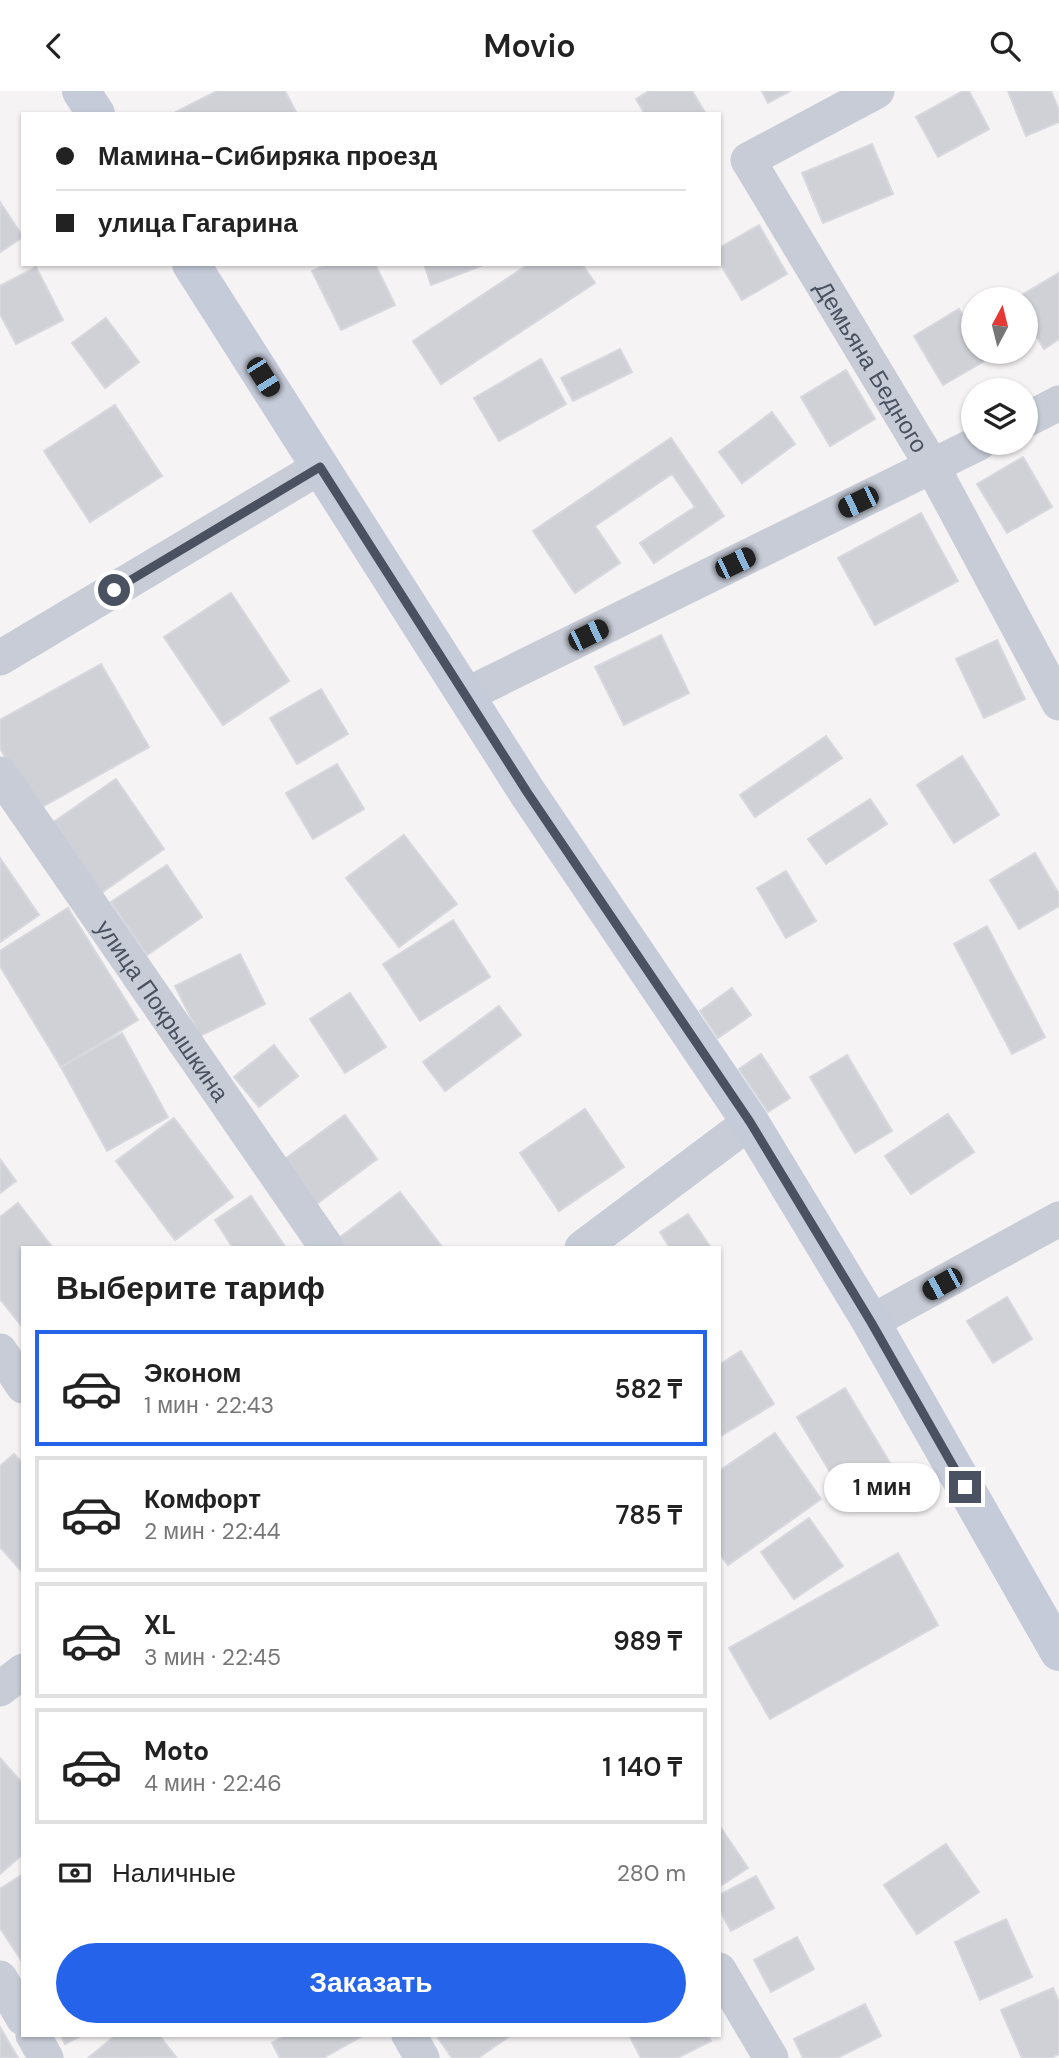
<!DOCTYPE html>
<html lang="ru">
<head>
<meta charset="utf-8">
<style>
	body { margin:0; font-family:"DM Sans",sans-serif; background:#f6f6f6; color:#222; height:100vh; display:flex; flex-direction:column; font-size:26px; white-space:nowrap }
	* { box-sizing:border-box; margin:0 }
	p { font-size:23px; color:#767676 }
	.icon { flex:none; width:38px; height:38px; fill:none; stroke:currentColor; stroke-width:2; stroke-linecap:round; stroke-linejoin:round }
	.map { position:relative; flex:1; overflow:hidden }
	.side { position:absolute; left:21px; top:1155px; width:700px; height:791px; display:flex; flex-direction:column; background:#fff; border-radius:0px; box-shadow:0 2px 5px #0004 }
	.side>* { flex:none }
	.guide { position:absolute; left:21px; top:21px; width:700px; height:154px; border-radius:0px; box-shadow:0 2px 5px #0004; display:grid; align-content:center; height:154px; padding:0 35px; background:#fff }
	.needle { width:46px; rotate:7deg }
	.tools { position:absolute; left:961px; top:196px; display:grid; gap:14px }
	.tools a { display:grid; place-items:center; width:77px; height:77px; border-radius:50%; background:#fff; box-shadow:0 2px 5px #0004; font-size:35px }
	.end { position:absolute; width:32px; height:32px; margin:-16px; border:9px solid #4a5160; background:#fff; box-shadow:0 0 0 4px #fff }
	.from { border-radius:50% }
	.bubble { position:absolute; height:49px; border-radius:24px; background:#fff; box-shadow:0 2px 5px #0004; font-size:23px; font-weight:600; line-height:49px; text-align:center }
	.car { position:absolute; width:21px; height:42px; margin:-21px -10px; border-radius:9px; box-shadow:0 0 5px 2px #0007; background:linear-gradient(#222 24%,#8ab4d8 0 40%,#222 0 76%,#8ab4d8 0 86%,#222 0) }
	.guide b { display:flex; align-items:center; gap:24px; height:66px; font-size:26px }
	.guide b+b { border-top:2px solid #e0e0e0 }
	.guide i { width:18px; height:18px; background:#222 }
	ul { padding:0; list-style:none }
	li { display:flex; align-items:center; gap:21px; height:116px; margin:0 14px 10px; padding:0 21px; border:4px solid #e0e0e0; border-radius:0px }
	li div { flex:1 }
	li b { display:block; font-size:26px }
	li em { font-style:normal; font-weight:600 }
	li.current { border-color:#2563eb }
	li>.icon { width:63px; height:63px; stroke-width:1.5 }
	h2 { padding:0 35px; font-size:32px; line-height:84px }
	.pay { display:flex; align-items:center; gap:18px; height:77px; padding:0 35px; font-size:26px }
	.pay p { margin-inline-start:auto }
	.action { display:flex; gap:14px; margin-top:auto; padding:14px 35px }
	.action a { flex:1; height:80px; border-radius:42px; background:#2563eb; color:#fff; font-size:28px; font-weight:600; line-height:80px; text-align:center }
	header { display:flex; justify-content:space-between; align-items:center; height:91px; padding:0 35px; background:#fff; font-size:32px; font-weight:600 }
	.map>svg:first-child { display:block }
	.building { fill:#cfd1d7; stroke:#d7d7de; stroke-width:2 }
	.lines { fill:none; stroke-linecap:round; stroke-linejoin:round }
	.minor { stroke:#c7ccd7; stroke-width:35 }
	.secondary { stroke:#c6cbda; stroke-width:38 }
	.route { stroke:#4a5160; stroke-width:9 }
	.labels { text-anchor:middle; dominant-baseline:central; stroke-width:7; stroke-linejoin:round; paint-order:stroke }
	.street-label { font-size:24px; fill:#4a5160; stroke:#fff }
</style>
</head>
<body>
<header><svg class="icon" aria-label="back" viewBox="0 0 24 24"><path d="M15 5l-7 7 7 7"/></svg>Movio<svg class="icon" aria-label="search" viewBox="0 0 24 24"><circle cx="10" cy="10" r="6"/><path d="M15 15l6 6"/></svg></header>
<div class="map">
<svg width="1059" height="1967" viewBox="0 0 1059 1967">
	<rect width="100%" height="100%" fill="#f5f3f3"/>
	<path class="building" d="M217,0h68l12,23h-120l-1,-2z
		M649,0h43l14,23h-61l-9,-15z
		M762,0h28l-22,12z
		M963,0h6l20,38 -51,28 -22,-40z
		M1008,0h43l8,19v12l-33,14z
		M872,53l21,50 -70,29 -21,-50z
		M0,111l23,35 -23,15z
		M759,134l28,49 -45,26 -23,-38v-14z
		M327,173h48l20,41 -54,25 -29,-59z
		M424,173h62l-55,21z
		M529,173h53l13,19 -154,101 -28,-43z
		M36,176l27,53 -47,24 -16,-30v-28z
		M1059,182v66l-15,10 -18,-30v-20h-11z
		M959,218l14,24v19h11l4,7 -45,26 -29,-49z
		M106,227l33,44 -34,26 -33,-45z
		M620,258l12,23 -59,29 -12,-23z
		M541,268l25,45 -67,37 -25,-43z
		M846,279l29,49 -45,27 -29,-49z
		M115,314l47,71 -72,46 -46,-71z
		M772,321l23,32 -53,39 -23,-31z
		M671,347l53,78 -70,47 -14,-20 55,-36 -23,-33 -77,52 25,37 -45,30 -42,-62z
		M1023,366l29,50 -45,26 -30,-49z
		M921,422l37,68 -83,44 -37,-67z
		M231,502l58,88 -66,44 -59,-88z
		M661,544l28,58 -65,32 -29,-58z
		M997,549l28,59 -41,19 -28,-59z
		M101,573l48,83 -114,64 -35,-63v-28z
		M321,598l27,45 -51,30 -27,-46z
		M826,645l16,22 -87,59 -15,-22z
		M962,665l37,59 -45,28 -37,-58z
		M337,673l27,45 -51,30 -27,-46z
		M116,688l48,70 -63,44 -49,-70z
		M870,708l17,25 -61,40 -18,-25z
		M404,744l53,69 -58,43 -53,-69z
		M1035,762l24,41v12l-40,23 -29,-49z
		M0,767l39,57 -39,27z
		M167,774l35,52 -55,38 -36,-53z
		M786,780l30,50 -30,17 -29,-50z
		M68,817l70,112 -77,47 -61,-101v-15z
		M453,829l37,57 -70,44 -37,-57z
		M987,835l58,111 -33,17 -58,-110z
		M240,863l25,50 -65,32 -25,-50z
		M732,897l19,27 -33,23 -18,-27z
		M350,902l36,54 -41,26 -35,-54z
		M499,915l22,29 -76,56 -22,-29z
		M122,942l46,84 -61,34 -46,-84z
		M274,954l24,31 -39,31 -25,-30z
		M761,963l29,44 -22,14 -29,-43z
		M847,964l45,76 -37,22 -45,-76z
		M585,1018l39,58 -65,44 -39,-58z
		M948,1023l26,38 -63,42 -26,-38z
		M345,1024l32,44 -66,49 -33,-44z
		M174,1027l59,79 -58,43 -59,-79z
		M0,1068l16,22 -16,12z
		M400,1101l43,56h-97l-7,-10z
		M251,1105l35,52h-53l-18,-28z
		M18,1112l35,45h-30v80l-23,-29v-82z
		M688,1123l23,34h-41l-10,-16z
		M1007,1206l25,42 -39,24 -26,-42z
		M741,1260l33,53 -55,33v-72z
		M845,1297l45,75 -48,29 -45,-75z
		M775,1342l46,66 -93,66 -9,-12v-82z
		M14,1363l9,10v109l-23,-26v-81z
		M809,1427l34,48 -49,33 -33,-47z
		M898,1462l40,72 -168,94 -41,-71z
		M0,1667l23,26v70l-23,20z
		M719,1734l29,43 -29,19z
		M946,1753l33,48 -62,42 -33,-49z
		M23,1783v89l-23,-35v-39z
		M756,1785l18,32 -43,23 -12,-22v-14z
		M1006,1828l26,58 -52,23 -25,-58z
		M797,1846l17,32 -43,23 -17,-32z
		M1053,1897l6,14v52l-8,4h-29l-21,-48z
		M865,1913l16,32 -44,22h-34l-9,-19z
		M0,1936l18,31h-18z
		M61,1944h21l-17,9z
		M116,1944h43l17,22 -88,1z
		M286,1944h78l-41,23h-43l-8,-15z
		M436,1944h75l-33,23h-26z
		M629,1944h79l3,6 -34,17h-36z"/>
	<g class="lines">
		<g class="minor">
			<path id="s1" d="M877,0l-129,69 184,306 127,237"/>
			<path d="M1026,329l33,-17"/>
			<path d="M0,567l320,-191"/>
			<path d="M466,604l513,-252"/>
			<path id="s2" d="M0,683l327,474"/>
			<path d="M582,1157l168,-126"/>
			<path d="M871,1231l188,-103"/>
			<path d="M0,1260l23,35"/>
			<path d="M0,1598l23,-18"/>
			<path d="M719,1879l52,88"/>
			<path d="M0,1887l23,40"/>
			<path d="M33,1944l13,23"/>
			<path d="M409,1944l13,23"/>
		</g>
		<path class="secondary" d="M81,0l15,23
			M191,173l336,528 223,330 121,200 188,330"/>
	</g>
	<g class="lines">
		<path class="route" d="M114,499l206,-123 207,325 223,330 121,200 94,165"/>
	</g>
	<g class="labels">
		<g class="street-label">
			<text stroke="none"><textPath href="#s1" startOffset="387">Демьяна Бедного</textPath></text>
			<text stroke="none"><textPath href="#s2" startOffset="287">улица Покрышкина</textPath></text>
		</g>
	</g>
</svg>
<div class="tools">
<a><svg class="needle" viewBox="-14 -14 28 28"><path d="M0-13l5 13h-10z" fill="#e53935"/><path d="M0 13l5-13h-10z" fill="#767676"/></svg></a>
<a><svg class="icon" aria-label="layers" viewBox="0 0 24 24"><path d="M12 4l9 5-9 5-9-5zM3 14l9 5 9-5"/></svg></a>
</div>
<i class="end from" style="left:114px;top:499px"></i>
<i class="end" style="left:965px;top:1396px"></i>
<div class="bubble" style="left:824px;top:1372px;width:116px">1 мин</div>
<i class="car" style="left:263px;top:286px;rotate:148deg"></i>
<i class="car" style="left:858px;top:411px;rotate:244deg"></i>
<i class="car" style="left:735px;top:472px;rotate:64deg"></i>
<i class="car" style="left:588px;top:544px;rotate:64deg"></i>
<i class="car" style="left:942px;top:1193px;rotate:241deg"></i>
<div class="guide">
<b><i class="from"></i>Мамина-Сибиряка проезд</b>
<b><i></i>улица Гагарина</b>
</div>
<section class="side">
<h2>Выберите тариф</h2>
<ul>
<li class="current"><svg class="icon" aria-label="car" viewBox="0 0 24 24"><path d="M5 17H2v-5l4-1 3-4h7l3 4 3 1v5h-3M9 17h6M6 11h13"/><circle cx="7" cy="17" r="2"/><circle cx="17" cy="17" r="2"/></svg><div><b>Эконом</b><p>1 мин · 22:43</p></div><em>582 ₸</em></li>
<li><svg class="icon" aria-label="car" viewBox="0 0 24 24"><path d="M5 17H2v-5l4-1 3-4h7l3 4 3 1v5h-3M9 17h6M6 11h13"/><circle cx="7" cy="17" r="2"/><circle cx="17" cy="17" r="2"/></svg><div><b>Комфорт</b><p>2 мин · 22:44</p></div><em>785 ₸</em></li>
<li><svg class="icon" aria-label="car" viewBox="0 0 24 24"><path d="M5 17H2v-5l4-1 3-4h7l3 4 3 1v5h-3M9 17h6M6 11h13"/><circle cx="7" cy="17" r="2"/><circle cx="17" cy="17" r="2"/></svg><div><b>XL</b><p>3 мин · 22:45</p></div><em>989 ₸</em></li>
<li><svg class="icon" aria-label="car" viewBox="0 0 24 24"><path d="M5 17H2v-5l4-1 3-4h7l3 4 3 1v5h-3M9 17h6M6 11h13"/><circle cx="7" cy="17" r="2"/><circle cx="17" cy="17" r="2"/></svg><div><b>Moto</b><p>4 мин · 22:46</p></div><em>1 140 ₸</em></li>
</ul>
<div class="pay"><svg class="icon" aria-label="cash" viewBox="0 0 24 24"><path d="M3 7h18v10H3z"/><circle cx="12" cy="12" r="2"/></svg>Наличные<p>280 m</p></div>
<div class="action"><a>Заказать</a></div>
</section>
</div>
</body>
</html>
